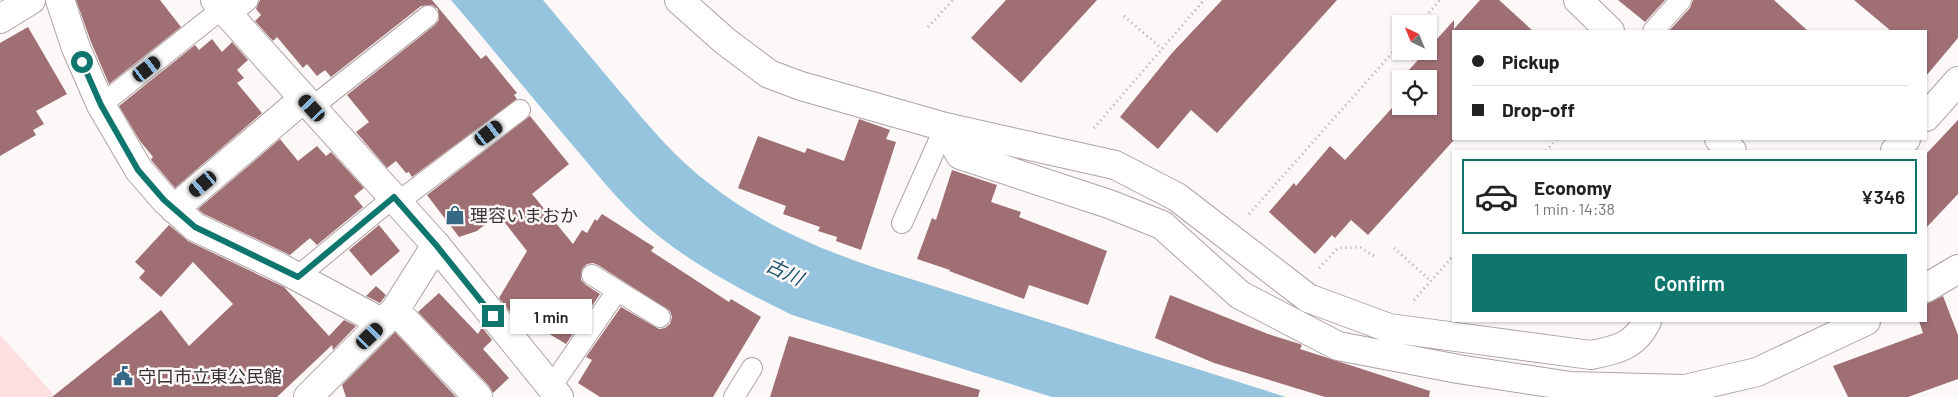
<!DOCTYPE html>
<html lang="en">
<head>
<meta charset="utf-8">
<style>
	body { margin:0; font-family:Barlow,"Noto Sans JP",sans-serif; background:#f6f6f6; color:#222; height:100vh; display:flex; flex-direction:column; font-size:19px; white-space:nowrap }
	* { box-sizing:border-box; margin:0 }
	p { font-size:16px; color:#767676 }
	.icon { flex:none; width:28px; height:28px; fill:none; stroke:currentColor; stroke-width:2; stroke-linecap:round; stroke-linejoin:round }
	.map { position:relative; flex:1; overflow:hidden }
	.sheet { position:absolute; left:1452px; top:150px; width:475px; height:172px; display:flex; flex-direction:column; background:#fff; border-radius:0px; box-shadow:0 1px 4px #0004 }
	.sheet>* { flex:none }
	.top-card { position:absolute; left:1452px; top:30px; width:475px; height:110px; border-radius:0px; box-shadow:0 1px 4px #0004; display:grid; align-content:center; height:110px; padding:0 20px; background:#fff }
	.needle { width:32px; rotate:317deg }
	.buttons { position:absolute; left:1392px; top:15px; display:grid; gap:10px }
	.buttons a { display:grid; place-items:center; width:45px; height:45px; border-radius:0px; background:#fff; box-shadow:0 1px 4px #0004; font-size:25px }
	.end { position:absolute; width:22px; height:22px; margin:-11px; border:6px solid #0f766e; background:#fff; box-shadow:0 0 0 2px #fff }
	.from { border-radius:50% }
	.bubble { position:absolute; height:35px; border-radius:0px; background:#fff; box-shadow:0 1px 4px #0004; font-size:16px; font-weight:600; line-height:35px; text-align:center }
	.car { position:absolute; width:15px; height:30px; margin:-15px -8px; border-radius:6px; box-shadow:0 0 4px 1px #0007; background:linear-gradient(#222 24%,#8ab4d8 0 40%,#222 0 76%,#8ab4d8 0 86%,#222 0) }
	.top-card b { display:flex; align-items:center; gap:18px; height:48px; font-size:19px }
	.top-card b+b { border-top:1px solid #e0e0e0 }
	.top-card i { width:12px; height:12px; background:#222 }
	ul { padding:9px 0 0; list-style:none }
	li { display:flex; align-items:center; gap:15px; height:75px; margin:0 10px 8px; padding:0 10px; border:2px solid transparent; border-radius:0px }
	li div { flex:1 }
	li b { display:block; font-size:19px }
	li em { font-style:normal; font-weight:600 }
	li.on { border-color:#0f766e }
	li>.icon { width:45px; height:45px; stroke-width:1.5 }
	.primary-button { display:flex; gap:10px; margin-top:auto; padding:10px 20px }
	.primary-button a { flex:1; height:58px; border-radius:0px; background:#0f766e; color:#fff; font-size:20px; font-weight:600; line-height:58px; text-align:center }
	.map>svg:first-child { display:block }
	.green { fill:#fedfe1 }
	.water { fill:#96c4df }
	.building { fill:#9f6f74 }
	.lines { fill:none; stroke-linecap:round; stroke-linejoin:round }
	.lane-casing { stroke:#afa2a3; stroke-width:22 }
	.street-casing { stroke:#afa2a3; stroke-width:30 }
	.secondary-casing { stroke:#afa2a3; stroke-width:30 }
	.path { stroke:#b1acac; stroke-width:3; stroke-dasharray:1 4; stroke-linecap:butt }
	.lane { stroke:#fff; stroke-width:20 }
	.street { stroke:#fff; stroke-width:28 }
	.secondary { stroke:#fff; stroke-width:28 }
	.route { stroke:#0f766e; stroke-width:6 }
	.labels { text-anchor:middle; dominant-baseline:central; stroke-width:5; stroke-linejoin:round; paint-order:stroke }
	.poi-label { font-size:18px; fill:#383333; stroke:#fdf8f8; text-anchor:start }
	.water-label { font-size:19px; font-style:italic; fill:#1b536f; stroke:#fdf8f8 }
</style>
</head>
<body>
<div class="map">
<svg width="1958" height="397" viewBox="0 0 1958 397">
	<rect width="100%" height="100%" fill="#fdf8f8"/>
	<path class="green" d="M0,335l56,62h-56z"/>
	<path class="water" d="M451,0h92c26,31 52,62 78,93 28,33 55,66 90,92 50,39 106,63 165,83l410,129h-234l-260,-82c-45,-22 -91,-46 -131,-77 -33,-25 -59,-58 -86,-90 -42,-49 -82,-99 -124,-148z"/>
	<path class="building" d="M76,0h84l21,27 -72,57 -18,-42z
		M260,0h172l49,59 5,-4 31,38 -3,2 3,4 -105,78 -3,-5 -3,1 -10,-12 -9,7 -31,-36 13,-10 -22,-27 88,-70 4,-5 -1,-11 -6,-4 -11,1 -90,71 -6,-7 -8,6 -10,-12 -4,4 -26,-31 -4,4 -18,-20 6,-6 -5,-6z
		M1006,0h91l-76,83 -50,-45z
		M1222,0h115l-120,133 -26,-23 -33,39 -38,-32 52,-64z
		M1480,0h19l34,31h-79v109l-86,95 -17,-15 -16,18 -3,-3 -17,19 -46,-42 25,-29 2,3 34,-40 15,14 56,-62v8h28v-27h-28v17l-7,-6 7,-7 -2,-2 27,-30h3v-3l25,-28v9z
		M1618,0h47l-20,22z
		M1693,0h81l34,31h-139l21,-23z
		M1854,0h104v38l-32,38v-45h-35z
		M28,27l39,67 -31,17 8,13 -11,6 3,5 -36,21v-113z
		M212,39l10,13 10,-10 16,18 -11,10 7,8 -7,5 25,30 -87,75 -23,-27 -1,-2 2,-2 -13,-16 -21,-35 76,-61 4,5z
		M530,116l39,48 -37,30 41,50 9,-14 5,3 8,-14 2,2 5,-7 52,33 -3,4 78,51 2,-3 30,18 -48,80h-113l-22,-14 14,-23 -6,-3 35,-50 38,22 6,-1 5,-4 2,-7 -2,-6 -72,-46 -5,-2 -6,1 -5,5 -1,11 5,5 14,9 -34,50 -48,-29 -3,3 -16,-20 28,-47 -29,-37 -21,17 -18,6 -32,-42z
		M859,119l31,11 -4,9 10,3 -35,108 -25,-9 1,-4 -19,-6 2,-4 -37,-13 3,-8 -48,-18 20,-52 47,17 2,-5 37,13z
		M1958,120v74l-32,34v-74z
		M280,139l18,22 19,-15 9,10 5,-4 33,36 -10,8 9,11 -46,38 -7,-7 -20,17 -86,-41 -6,-5z
		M952,170l45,15 -6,17 30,10 -2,5 88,34 -19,54 -59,-20 -5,14 -75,-28 1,-1 -33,-11 15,-41 4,2z
		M169,225l19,16 96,46 45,49 15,-16 12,6 -23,24 -1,-5 -55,52h-225l109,-87 28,36 44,-42 -40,-42 -32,35 -22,-19 6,-7 -10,-9z
		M379,225l21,26 -29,25 -22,-26z
		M376,286l10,9 -6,8 -14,-7z
		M439,293l39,41 4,-7 10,13 -9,9 26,29 -16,15 -4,-7 -71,-74z
		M1170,295l98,39 32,10 2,1 -2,4 130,42 -1,6h-104l-111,-34 -59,-25z
		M1943,296l15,39v44l-50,18h-60l-15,-31 90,-33 -4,-12h7v-17z
		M395,332l61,65h-110l-4,-12z
		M789,336l191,54 -2,7h-208z"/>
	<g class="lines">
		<defs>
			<path id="lane" d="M230,15l18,-15
				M1653,31l28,-31
				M101,105l122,-97
				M311,108l117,-92
				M398,202l122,-92
				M902,223l43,-96
				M592,275l68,42
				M297,277l97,-80
				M551,387l66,-96
				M734,397l18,-29"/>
			<path id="street" d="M60,0l16,48 25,57 38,65 26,30 30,27 86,41 102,55
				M679,0l46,41 44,33 32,12 144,41 15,28 149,49 53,21 78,70 98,51 120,23 112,17 115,3 72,-17 109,-51
				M1578,0l32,31
				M0,19l31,-19
				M1926,117l32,-36
				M945,127l170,38 62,32 131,101 81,30 202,27c26,-5 44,-9 56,-34
				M1719,139l13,12
				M1895,151l11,-12
				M174,209l129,-110
				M1926,288l32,-19
				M395,310l83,87
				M308,397l87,-87 41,-65 123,152"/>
			<path id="secondary" d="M215,0l221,245"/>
		</defs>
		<use href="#lane" class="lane-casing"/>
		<use href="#street" class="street-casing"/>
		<use href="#secondary" class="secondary-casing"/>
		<path class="path" d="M1124,16l38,33
			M1419,24l21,-24
			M928,27l25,-27
			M1094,128l110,-128
			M1546,151l11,-12
			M1249,214l152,-171
			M1394,248l37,33
			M1319,268l19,-20 22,-1 17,11
			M1414,300l40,-45"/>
		<use href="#lane" class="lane"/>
		<use href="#street" class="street"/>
		<use href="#secondary" class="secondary"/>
	</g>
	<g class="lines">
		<path class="route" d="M82,62l19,43 37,65 26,30 31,27 103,50 96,-80 42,48 57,71"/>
	</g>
	<defs>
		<symbol id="shop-bare" viewBox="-9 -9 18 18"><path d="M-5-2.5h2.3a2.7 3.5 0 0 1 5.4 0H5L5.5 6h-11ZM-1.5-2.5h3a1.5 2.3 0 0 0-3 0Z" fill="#356986" stroke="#fdf8f8" stroke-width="2.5" paint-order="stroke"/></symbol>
		<symbol id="civic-bare" viewBox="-9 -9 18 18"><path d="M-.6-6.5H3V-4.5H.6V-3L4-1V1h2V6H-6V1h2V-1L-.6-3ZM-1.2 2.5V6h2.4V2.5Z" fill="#356986" stroke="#fdf8f8" stroke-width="2.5" paint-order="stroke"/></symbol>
	</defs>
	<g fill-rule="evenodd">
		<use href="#shop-bare" x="441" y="201" width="28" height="28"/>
		<use href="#civic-bare" x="109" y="362" width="28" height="28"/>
	</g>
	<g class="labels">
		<g class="poi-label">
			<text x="470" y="215">理容いまおか</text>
			<text x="138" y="376">守口市立東公民館</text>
		</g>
		<g class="water-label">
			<text transform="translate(785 271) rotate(25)">古川</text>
		</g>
	</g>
</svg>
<div class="buttons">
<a><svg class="needle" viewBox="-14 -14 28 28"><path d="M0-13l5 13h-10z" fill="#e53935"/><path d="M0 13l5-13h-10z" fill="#767676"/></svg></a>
<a><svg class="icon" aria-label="locate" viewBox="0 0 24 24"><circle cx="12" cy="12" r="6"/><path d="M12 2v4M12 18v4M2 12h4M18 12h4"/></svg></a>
</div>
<i class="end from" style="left:82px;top:62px"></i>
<i class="end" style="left:493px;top:316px"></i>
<div class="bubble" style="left:510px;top:299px;width:82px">1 min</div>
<i class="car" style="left:147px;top:69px;rotate:52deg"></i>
<i class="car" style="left:312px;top:108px;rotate:317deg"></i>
<i class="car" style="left:489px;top:133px;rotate:53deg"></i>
<i class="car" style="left:203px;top:184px;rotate:230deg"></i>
<i class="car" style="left:370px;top:336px;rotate:46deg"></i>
<div class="top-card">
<b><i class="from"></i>Pickup</b>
<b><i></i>Drop-off</b>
</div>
<section class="sheet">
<ul>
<li class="on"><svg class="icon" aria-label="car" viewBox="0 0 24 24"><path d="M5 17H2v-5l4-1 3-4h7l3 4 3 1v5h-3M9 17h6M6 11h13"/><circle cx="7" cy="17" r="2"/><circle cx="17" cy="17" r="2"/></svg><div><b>Economy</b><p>1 min · 14:38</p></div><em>¥346</em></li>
</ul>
<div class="primary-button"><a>Confirm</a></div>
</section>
</div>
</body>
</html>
